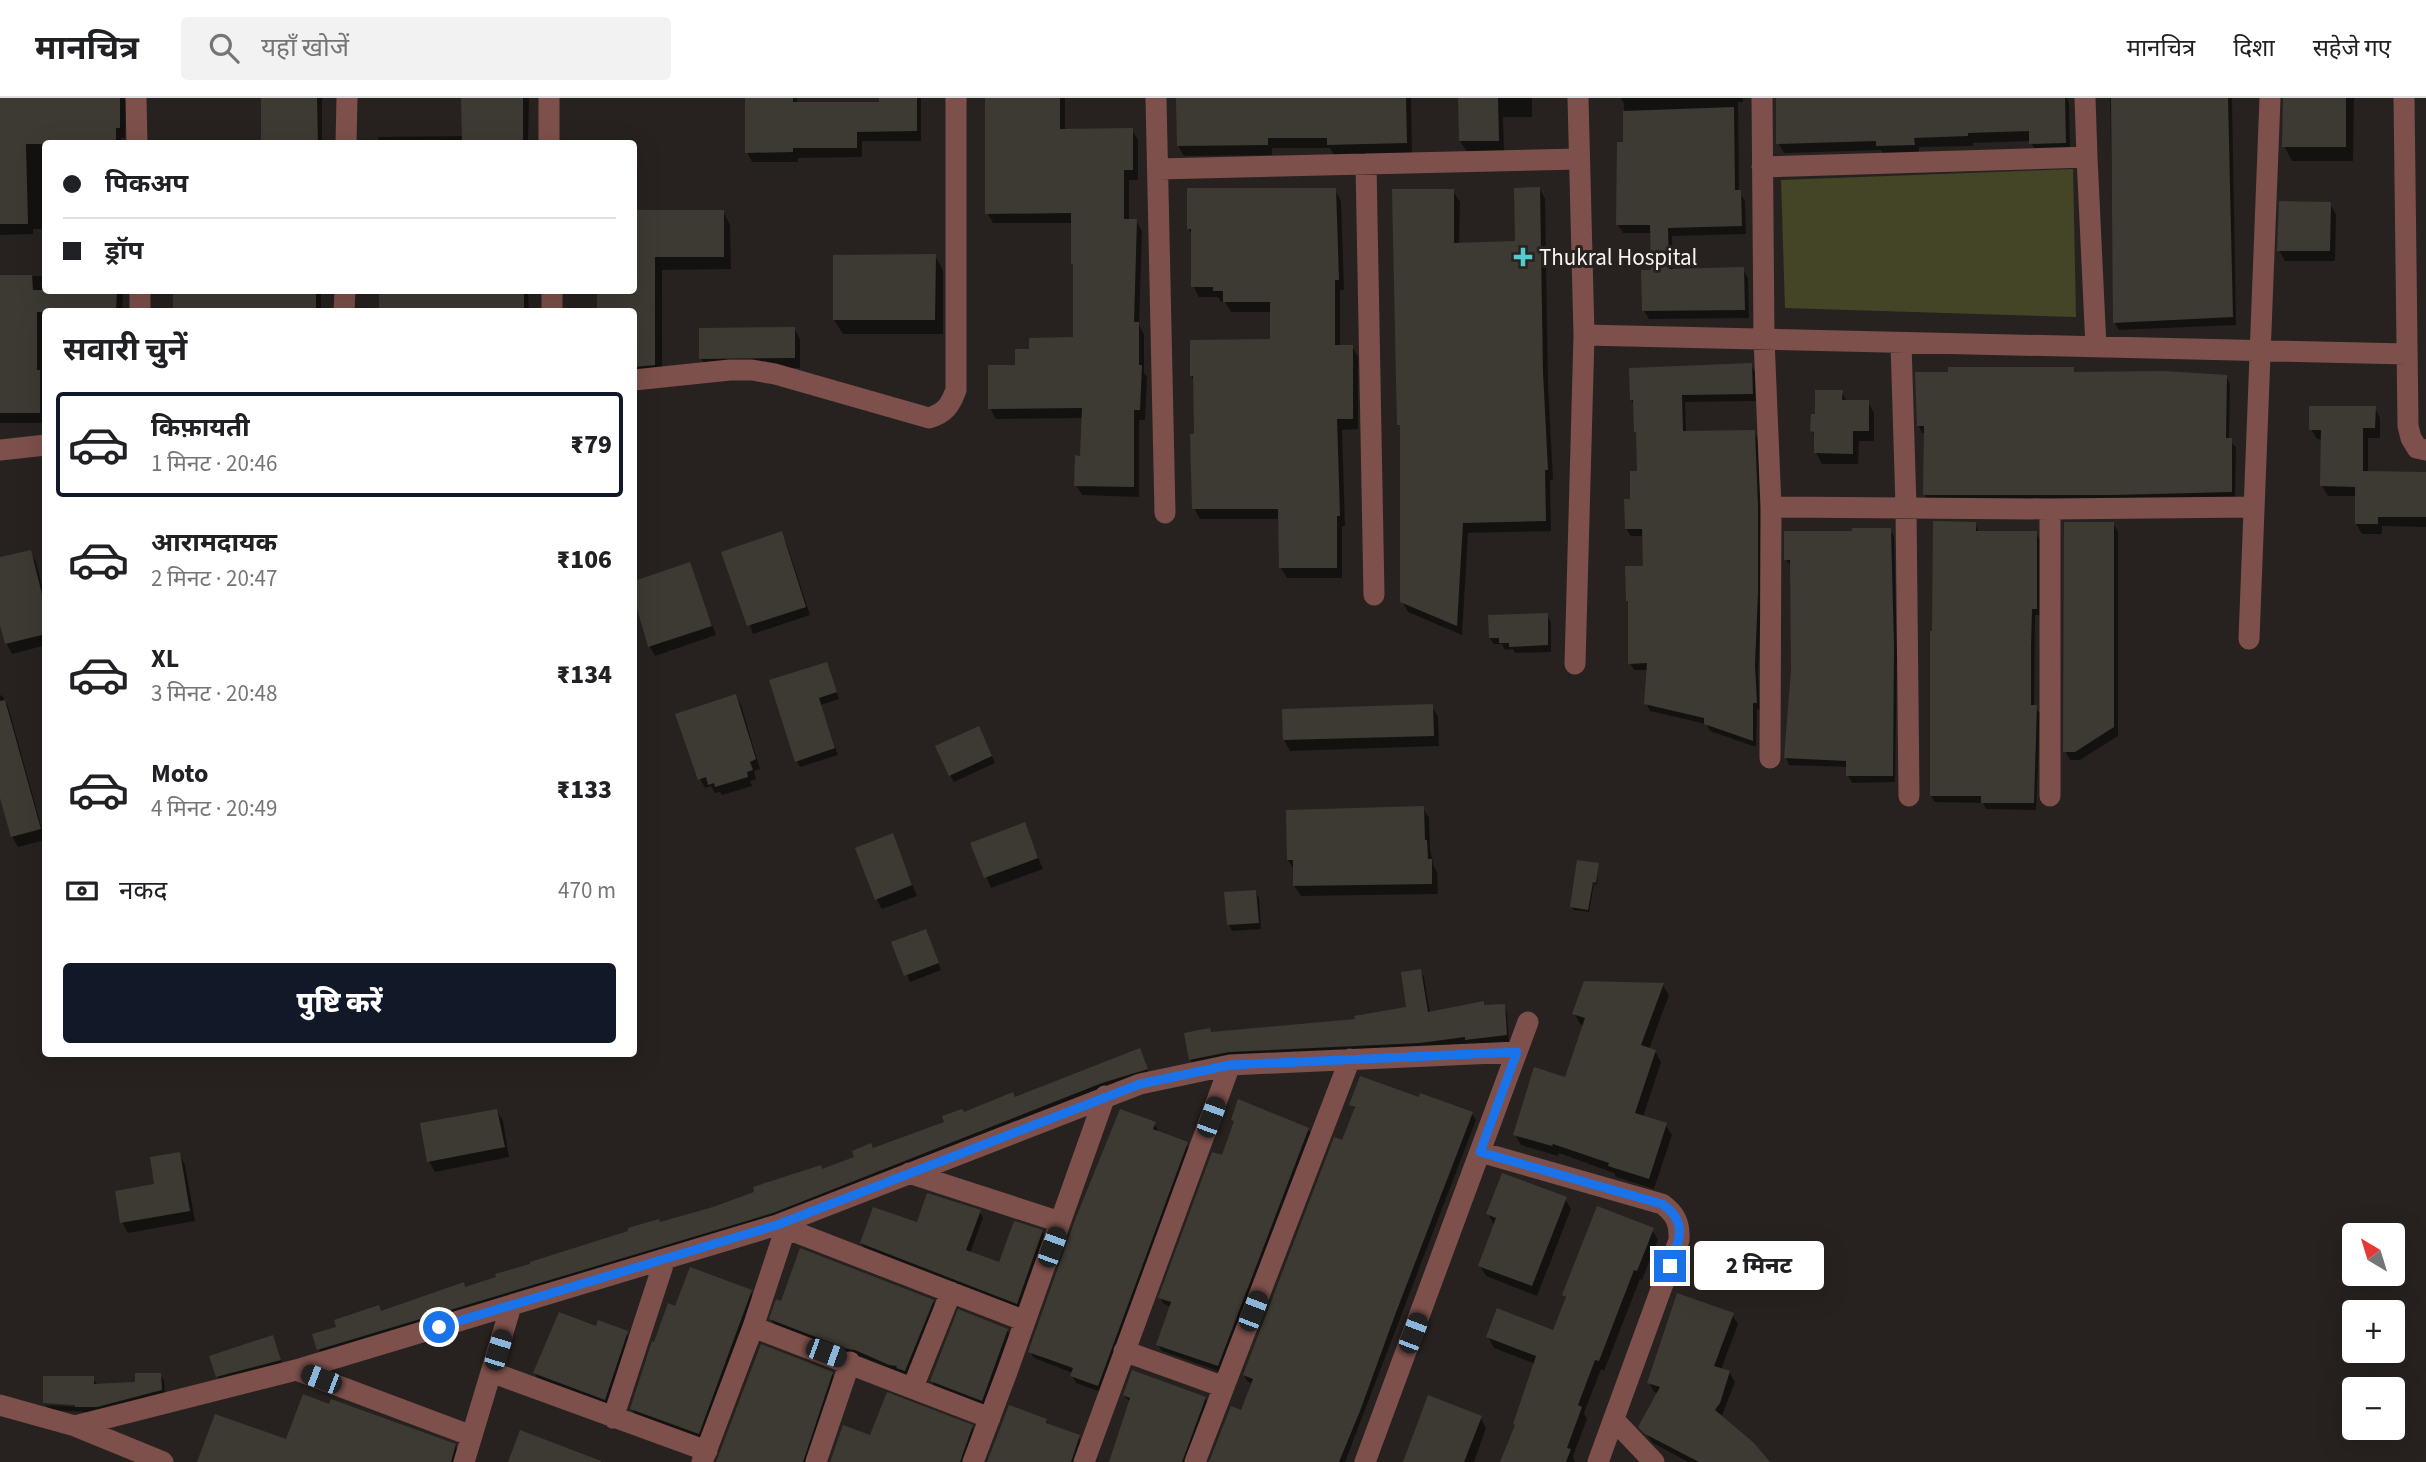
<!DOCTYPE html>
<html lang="hi">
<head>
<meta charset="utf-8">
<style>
	body { margin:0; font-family:"Source Sans 3","Noto Sans Devanagari",sans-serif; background:#f2f2f2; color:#202124; height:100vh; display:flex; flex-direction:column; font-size:26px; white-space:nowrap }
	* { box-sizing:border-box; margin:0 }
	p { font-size:23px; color:#757577 }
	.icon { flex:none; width:38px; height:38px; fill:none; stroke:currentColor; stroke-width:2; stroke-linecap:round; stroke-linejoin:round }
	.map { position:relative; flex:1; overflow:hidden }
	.side { position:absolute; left:42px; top:210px; width:595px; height:749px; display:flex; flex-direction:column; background:#fff; border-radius:7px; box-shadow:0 7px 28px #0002 }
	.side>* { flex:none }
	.guide { position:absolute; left:42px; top:42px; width:595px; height:154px; border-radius:7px; box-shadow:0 7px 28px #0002; display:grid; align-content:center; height:154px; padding:0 21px; background:#fff }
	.needle { width:46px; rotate:322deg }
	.buttons { position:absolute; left:2342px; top:1125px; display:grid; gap:14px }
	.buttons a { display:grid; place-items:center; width:63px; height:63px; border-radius:7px; background:#fff; box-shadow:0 7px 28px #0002; font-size:35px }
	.end { position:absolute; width:32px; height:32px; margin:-16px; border:9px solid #1a73e8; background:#fff; box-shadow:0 0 0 4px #fff }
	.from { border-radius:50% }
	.bubble { position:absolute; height:49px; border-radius:7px; background:#fff; box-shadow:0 7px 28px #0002; font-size:23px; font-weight:800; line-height:49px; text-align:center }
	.car { position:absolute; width:21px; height:42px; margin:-21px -10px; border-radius:9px; box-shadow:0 0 5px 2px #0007; background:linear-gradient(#222 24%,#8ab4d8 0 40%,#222 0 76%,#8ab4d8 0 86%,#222 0) }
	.guide b { display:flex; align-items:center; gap:24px; height:66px; font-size:26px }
	.guide b+b { border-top:2px solid #e0e0e0 }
	.guide i { width:18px; height:18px; background:#202124 }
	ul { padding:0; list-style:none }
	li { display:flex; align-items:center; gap:21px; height:105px; margin:0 14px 10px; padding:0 7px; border:4px solid transparent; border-radius:7px }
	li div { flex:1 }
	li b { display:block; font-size:26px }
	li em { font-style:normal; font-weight:800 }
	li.on { border-color:#111827 }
	li>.icon { width:63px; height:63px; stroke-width:1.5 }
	h2 { padding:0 21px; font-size:32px; line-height:84px }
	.pay { display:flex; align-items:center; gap:18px; height:77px; padding:0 21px; font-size:26px }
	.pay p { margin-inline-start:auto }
	.button { display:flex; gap:14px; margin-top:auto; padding:14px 21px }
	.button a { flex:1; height:80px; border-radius:7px; background:#111827; color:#fff; font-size:28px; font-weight:800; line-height:80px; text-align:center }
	header { display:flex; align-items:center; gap:42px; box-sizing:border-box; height:98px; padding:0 35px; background:#fff; border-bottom:2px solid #e0e0e0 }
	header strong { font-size:33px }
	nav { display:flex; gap:38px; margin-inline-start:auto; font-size:24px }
	.search { width:490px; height:63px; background:#f2f2f2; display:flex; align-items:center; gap:18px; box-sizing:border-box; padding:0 24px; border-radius:7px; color:#757577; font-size:26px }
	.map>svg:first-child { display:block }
	.green { fill:#444527 }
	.shadow { fill:#0007 }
	.building { fill:#3d3a34 }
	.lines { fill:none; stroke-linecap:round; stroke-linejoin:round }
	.street { stroke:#7d504b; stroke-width:21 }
	.route { stroke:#1a73e8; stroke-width:9 }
	.poi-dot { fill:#52cdcd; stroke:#27221f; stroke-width:2.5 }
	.labels { text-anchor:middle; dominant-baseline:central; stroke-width:6; stroke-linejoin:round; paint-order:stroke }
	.poi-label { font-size:23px; fill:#f8f4f2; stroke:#27221f; text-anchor:start }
</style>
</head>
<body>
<header>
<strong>मानचित्र</strong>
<div class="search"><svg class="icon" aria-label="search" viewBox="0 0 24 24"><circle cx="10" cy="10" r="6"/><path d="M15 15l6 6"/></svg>यहाँ खोजें</div>
<nav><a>मानचित्र</a><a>दिशा</a><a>सहेजे गए</a></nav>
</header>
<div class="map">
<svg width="2426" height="1364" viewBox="0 0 2426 1364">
	<rect width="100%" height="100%" fill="#27221f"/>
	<path class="green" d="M2073,71l3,148 -291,-9 -4,-128z"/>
	<path class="shadow" d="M0,0h124l2,3 -1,37h-4v6h-75v85h-13v5l-33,1z
		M262,0h60v46h-130l71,-3z
		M463,0h66l-1,46h-150v-7l85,-1z
		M746,0h51v6l84,-1v-5h40v43h-59v16l-64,1v4h-46l-5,-10z
		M986,0h79v32h67l6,10v40h-9v41h7l6,10 -3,94 5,9v39l3,4 -2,43h-6v77l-57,-2 -6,-10 6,-28 1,-39 -87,1 -6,-11 41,-57 44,-12 -2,-116h-80l-6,-10z
		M1178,0h233l1,55 -78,2 -4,-7h-58v7l-88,1 -6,-10z
		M1459,0h73v19h-29l1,34 -37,1 -7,-11z
		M1621,0h122v4h-5l1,90 6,9 1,33 -74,2 1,35 70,-2 5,9 1,40 -100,1 -5,-8 9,-39 -1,-39h-29l-5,-8 7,-81 -1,-40z
		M1777,0h290l2,5 1,49 -34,1 -5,-12 -58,2v3l-54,1v7l-35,1 -3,-5 -97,3 -6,-10z
		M2110,0h122l4,227 -117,5 -5,-8z
		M2285,0h69l-1,63h-61l-8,-15z
		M1539,90l6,11 3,185 5,96h-3l1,51 -83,2 -6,102 -54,-23 -6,-11v-171l-3,-6 54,-233 7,11 -1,43 58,-2z
		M1335,92l6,11 3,89h-4v56h12l6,11v72l-16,1 3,96h-3v52h-55l-6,-10 -1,-49h-80l-6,-11 1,-126 -4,-6 81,-35v-29h-41l-6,-10h-4l-3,-5h-19l-6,-11v-50l-5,-8z
		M2330,106l6,10 -1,47h-50l-6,-11z
		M723,113l7,14 1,44 -69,1v107l-28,1v-166z
		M935,158l8,14v64h-100l-9,-14z
		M46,178v14h77l-1,22h-76v111h-46v-146z
		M176,192h145v22h-145z
		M470,192h58l1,22h-59z
		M794,230l6,11v29l-93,1 -6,-11z
		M1751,267l4,7 1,29 -71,1 1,31 68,-1 4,7 3,77v86l-3,72 2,36 -3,-1 -1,38 -46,-16 -4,-7 -56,-13 -4,-8 2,-33h-14l-4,-7 14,-96v-31h-13l-5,-7 13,-56 -4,-67 -4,-6z
		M2073,270l3,6 150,2 4,8 -1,56 7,7 -1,52 -306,3 -4,-7 1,-62h-4l-4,-8 32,-52z
		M1842,294l5,10h21l6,11v28h-15l-1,23h-36l-6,-11v-16l-4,-6 4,-16z
		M2375,310l5,10v20h-12v35l58,1v53l-44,-1v8h-20l-6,-10 1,-28h-29l-6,-10 1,-46 -6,-1 -6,-10z
		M1975,425l4,10h57l4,7v75h-5l-1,92 6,6 -4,97 -50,-1 -3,-6 -48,-1 -4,-6 3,-164z
		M2113,425l5,9v204l-38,24h-10l-5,-9z
		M1890,432l4,6 3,118 -2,128 -43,1 -4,-7v-9l-59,-2 -3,-7 7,-87 -1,-105 -6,-6v-27z
		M781,435l5,9 24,73 -57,19 -30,-81z
		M30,454l6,10 10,40v43l-34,9 -6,-11 -6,-25v-59z
		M689,466l27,71 -61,21 -5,-9 -16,-54v-10z
		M1547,517l4,7v30l-36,1 -2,-4 -8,1 -3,-6h-8l-4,-6z
		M826,566l13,35 -18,6 17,50 -38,12 -3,-6z
		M2,597l6,11 37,134 -27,7 -6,-10 -12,-45v-96z
		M736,598l5,9 19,64 -6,2 2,8 -6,2 2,5 -30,9 -2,-3 -5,1 -4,-7 -6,2 -5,-9z
		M1432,608l6,11 1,29 -149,5 -6,-11z
		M982,637l13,28 -41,19 -4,-7z
		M1423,710l6,10 1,30 3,16 4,8 1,22 -137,2 -7,-10v-16l-6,-10z
		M1024,726l19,45 -52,19 -18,-44z
		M892,738l25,60 -35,13 -6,-10z
		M1598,767l-1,20 -3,-1 -5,28 -15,-2 -2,-3z
		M1255,794l4,6 2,31 -29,2 -3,-6z
		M929,840l12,32 -31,12 -16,-39z
		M1420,873l4,6 6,37 53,-11 2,4 19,-1 3,7 2,29 -315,24 -4,-6 21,-26 146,-14 51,-12z
		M1663,887l6,10 -20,54 6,2 6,11 -18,55 22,7 7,11 -18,54 -38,-12 -2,-4 -55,-20 -1,3 -37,-11 -6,-11 51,-55 19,-53 -5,-2 -6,-11z
		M1143,959l7,19 -373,143 -455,137 -3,-7 62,-36 85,-24 247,-81 109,-37 125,-48 16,-9z
		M1420,1001l52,15 4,6 -131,342h-134l31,-50 11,-29 -5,-1 -4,-7 99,-233 12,-32 -4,-6z
		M497,1013l6,10 6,36 -74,15 -6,-11z
		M1233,1022l75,9 4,7 -91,236 -59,-21 -4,-6 13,-38 -7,-3 -4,-6 63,-140 12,-34z
		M1154,1025l4,7 -1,3 29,11 4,7 -89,241 -25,-9 -4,-7 1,-3 -39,-15 -4,-7z
		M179,1056l6,11 10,56 -67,12 -6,-11 34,-37z
		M1565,1101l6,10 -34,87 -51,-20 -6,-10 15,-40 -7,-12z
		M979,1113l4,7 -13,35 30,11 42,-32 4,7 -25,71 -156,-61 -4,-6 57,-18z
		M1652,1132l6,10 -16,40 -2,-1 -36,92 -3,-2 -17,44 3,6 -14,37 2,6h-72l33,-98 -42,-16 -6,-11 66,-4 13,-33 -3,-5z
		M750,1193l4,7 -52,141 -67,-24 -3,-6 24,-65 20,-36z
		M933,1203l3,7 -27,69 -49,-21h-8l-77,-30 -4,-7 11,-16z
		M1732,1217l6,9 -17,46 8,2 6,10 -14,36 48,44h-81l-35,-19 -13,-16 19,-34 -5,-1 -5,-10z
		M598,1230l28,5 4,6 -21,67 -71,-26 -3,-7z
		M1007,1232l4,7 -26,69 -50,-19 -3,-6z
		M276,1246l7,23 -62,16 -4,-7z
		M832,1275l3,7 -26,82h-91z
		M160,1276l4,7 1,16 -63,16 -53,-3 -3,-5 37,2 1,-3 -38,-2v3l-1,-2v-25h48l5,8 39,-3v-8z
		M1124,1297l81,3 4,7 -21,57h-76l19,-59z
		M1480,1319l6,11 -12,34h-69z
		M1046,1322l3,6 30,11 3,7 -6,18h-87z
		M972,1329l3,7 -9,28h-133l39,-25z
		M287,1344l168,3 3,7 -2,10h-257z"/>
	<path class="building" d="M0,0h120v30h-4v16h-90l2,80h-28z
		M261,0h56l1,46h-57z
		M461,0h62v46h-61z
		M745,0h48v4h86v-4h38v33l-60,1v16h-64v4l-48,1z
		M985,0h75v31l73,-1v42h-9v49h13l-3,103h5v43h3l-2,45h-6v77l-60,-1 1,-31 5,1 2,-48 -94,1v-44h27v-16h14v-11l44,-1v-73h-2v-51l-86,1z
		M1176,0h230l1,45 -80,2v-7h-59v7l-91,1z
		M1458,0h40l1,43h-40z
		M1776,0h289l1,45 -37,1v-13l-61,2v3l-54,2 1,7 -39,1v-5l-100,3z
		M2111,0h117l5,219 -120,6z
		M2283,0h63v49h-64z
		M1734,9l1,83h6l1,36 -74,2 1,41 75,-2 1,43 -103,1 -1,-41h10l-1,-45h-34l1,-83h6v-31z
		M1540,89l3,185 5,98h-3l1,51 -83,2 -6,103 -57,-24v-177h-3l-5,-236h62v54l61,-2 -1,-53z
		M1187,90h149l3,92h-4v65h18v74h-16l3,97h-3v52h-58l-1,-59h-86l-2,-75h4l-1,-58h-3v-36l80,-1v-37h-47v-11h-10v-4h-22v-58h-4z
		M2279,103l52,1 -1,49h-53z
		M634,112h90v47h-69v108l-21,2v-55h-37v-22h37z
		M936,156l-1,66h-102v-65z
		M0,177h32l1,15h84l-1,22h-79v58h3v43h-40z
		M173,192h143v22l-143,-1z
		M379,192h145v22h-145z
		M795,229v31l-96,1v-31z
		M1752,265l1,31 -71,1 1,36 72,-1 3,77v86l-3,72 2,38h-4v38l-49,-17v-6l-60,-14 3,-41 -19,1v-63h-2l-1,-35h18l-1,-37h-17l-1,-30h6v-28h7l-1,-39h-2l-1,-32h-3l-1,-32z
		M1948,269h126v5l90,-1 63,4 -1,63h6v54l-118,3h-191l1,-69h-7l-2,-54h33z
		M1815,292h28l-1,10h27v31h-16v23l-39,-1v-21l-4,-1 1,-17h4z
		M2309,308h67l-1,22h-12v43l63,1v45h-48v7h-23v-37l-35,-1 1,-56h-12z
		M1933,423l43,1v9h61v78h-5l-1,38v58h6l-3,98h-53v-7h-51v-165h2z
		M2064,424h50v205l-39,25h-12z
		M1852,430h39l3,118 -1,130h-47v-15l-62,-3 7,-87 -1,-111h-6v-29h68z
		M782,433l24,76 -59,19 -26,-74z
		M31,452l15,60v24l-41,10 -5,-19v-68z
		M690,464l22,64 -64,21 -14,-49v-17z
		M1548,515v32l-39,2v-4h-10v-5h-10l-1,-23z
		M827,564l10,30 -18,6 16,50 -40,14 -26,-82z
		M736,596l20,65 -6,3 3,8 -6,2 1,5 -33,10 -1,-4 -6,2 -2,-8 -8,3 -23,-66z
		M5,602l36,129 -30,8 -11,-39v-97z
		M1433,606l1,32 -151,4 -1,-31z
		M979,628l13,30 -43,20 -14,-30z
		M1424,708l1,34h2l1,19h4v25l-139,2v-26h-6l-1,-50z
		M1025,724l13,36 -54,20 -14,-35z
		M893,735l19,52 -37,15 -20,-52z
		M1577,762l22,3 -3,20 -3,-1 -5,28 -18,-3z
		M1256,792l3,33 -32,2 -3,-33z
		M926,831l13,34 -35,13 -13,-34z
		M1421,871l7,43 56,-11v4l21,-1 2,31 -42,5v-3l-45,6 -191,9 -40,8 -5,-27 26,-5 1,4 144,-13 -1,-3 52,-9 -5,-35z
		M1584,883l80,2 -23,62 15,5 -21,63 32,10 -18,56 -41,-13 1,-3 -56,-19 -1,2 -39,-11 21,-68 31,10 20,-59 -13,-4z
		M1140,950l8,21 -46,14 -329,130 -456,137 -5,-16 24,-7 -2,-7 45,-15 2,6 83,-29 1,5 31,-10 -1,-3 35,-10v-2l98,-31v-3l31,-9 1,3 53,-15 41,-15 -1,-5 68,-22 1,4 32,-12 -2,-6 19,-8 2,5 71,-26 -2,-6 20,-7 2,3 49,-20 2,5z
		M1360,978l59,21 1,-4 53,19 -78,203 -35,96 -21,51h-130l22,-56 10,4 12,-31 -10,-4 91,-238 8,3 13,-33 -6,-2z
		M1238,1001l71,29 -91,238 -62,-21 15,-43 -13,-4 54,-146 10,3 12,-34 -3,-1z
		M497,1011l8,38 -78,15 -7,-39z
		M1120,1011l36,13 -3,7 35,13 -90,244 -28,-10 3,-8 -45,-16 47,-132z
		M180,1054l10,59 -70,12 -5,-32 39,-7 -4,-27z
		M1502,1075l65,24 -35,89 -54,-20 18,-48 -10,-4z
		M927,1095l54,17 -15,40 33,12 15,-41 29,9 -26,74 -157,-61 13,-36 44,15z
		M1597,1108l57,22 -17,43 -3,-1 -35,91 -4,-1 -17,45 4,2 -15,41 4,1 -5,13h-66l15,-37 -2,-1 23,-68 -50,-19 11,-29 56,22 13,-33 -4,-2z
		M800,1150l134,52 -29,71 -9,-3 1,-2 -8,-1 -34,-15 -8,-1 -78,-30 7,-20 5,2z
		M690,1169l62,23 -53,144 -69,-25 22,-68 2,1 14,-39 7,3z
		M1677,1195l57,20 -20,53 16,5 -10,32 -5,7 39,33 16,19h-71l-54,-28 -7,-7 22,-40 -13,-4z
		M958,1211l50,20 -26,72 -52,-20z
		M559,1214l37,14 2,-6 30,11 -23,69 -72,-27z
		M273,1237l8,25 -65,17 -7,-21z
		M761,1246l72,28 -30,90h-87z
		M1132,1272l74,27 -24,65h-73l21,-64 -7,-3z
		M135,1275h26l1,17 -65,17h-22v-2l-32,-2v-27h51v8l41,-2z
		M887,1294l86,33 -13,37h-130l13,-37 27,10z
		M303,1296l26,10 2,-5 125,45 -5,18h-254l18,-48 71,25z
		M1428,1297l54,21 -18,46h-61z
		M1009,1307l38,14 -1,4 34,12 -9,27h-84z
		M520,1332l81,31v1h-93z"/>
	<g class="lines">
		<path class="street" d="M136,0l1,46
			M549,0v46
			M1156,0l9,415
			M1762,0l2,241 7,168 -1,251
			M2404,0l4,328 3,12 6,10 9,2
			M346,46l1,-46
			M2087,59l9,190
			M1366,66l8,431
			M1762,69l325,-10 -2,-59
			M1158,71l421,-10
			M140,192v22
			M552,192v22
			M344,214l1,-22
			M1584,237l823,19
			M1901,245l5,164 3,289
			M634,282l96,-10h22l23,4 154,44c16,-5 21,-12 27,-28v-292
			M0,352l46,-5
			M1771,409l279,2 204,-2
			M2249,541l21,-541
			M1575,566l9,-329 -6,-237
			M2050,698v-287
			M1480,1054l182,52c14,10 18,20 17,36l-81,222
			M909,1075l151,49
			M777,1127l248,96
			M753,1229l237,91
			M1124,1253l100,36
			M296,1272l176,66
			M491,1274l216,79
			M913,1289l38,-95
			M0,1307l75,21 221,-56 481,-145 363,-141 90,-19 287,-13
			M613,1320l52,-159
			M1614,1322l40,42
			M75,1328l88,36
			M464,1364l47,-156
			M702,1364l51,-135 33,-100
			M816,1364l34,-100
			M973,1364l34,-90 98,-276
			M1084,1364l146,-397
			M1195,1364l155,-403
			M1365,1364l163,-440"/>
	</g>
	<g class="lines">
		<path class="route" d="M439,1229l338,-102 363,-141 90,-19 287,-13 -37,100 182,52c27,18 17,37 8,62"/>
	</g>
	<path class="poi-dot" d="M1519.5 148.5h7v7h7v7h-7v7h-7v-7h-7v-7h7z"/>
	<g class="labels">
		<g class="poi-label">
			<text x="1539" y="159">Thukral Hospital</text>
		</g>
	</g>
</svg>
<div class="buttons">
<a><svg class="needle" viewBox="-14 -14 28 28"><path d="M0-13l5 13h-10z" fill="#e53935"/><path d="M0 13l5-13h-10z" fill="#757577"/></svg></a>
<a>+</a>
<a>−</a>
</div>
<i class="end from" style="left:439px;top:1229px"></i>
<i class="end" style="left:1670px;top:1168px"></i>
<div class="bubble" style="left:1694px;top:1143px;width:130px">2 मिनट</div>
<i class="car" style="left:1211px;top:1019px;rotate:20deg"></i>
<i class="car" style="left:1052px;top:1149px;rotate:20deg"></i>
<i class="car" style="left:1253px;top:1213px;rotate:21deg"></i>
<i class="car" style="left:1413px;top:1235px;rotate:21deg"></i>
<i class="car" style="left:498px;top:1252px;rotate:17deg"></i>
<i class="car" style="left:826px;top:1255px;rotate:110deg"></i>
<i class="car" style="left:321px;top:1281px;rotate:291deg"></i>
<div class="guide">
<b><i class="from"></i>पिकअप</b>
<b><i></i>ड्रॉप</b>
</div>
<section class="side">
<h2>सवारी चुनें</h2>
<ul>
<li class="on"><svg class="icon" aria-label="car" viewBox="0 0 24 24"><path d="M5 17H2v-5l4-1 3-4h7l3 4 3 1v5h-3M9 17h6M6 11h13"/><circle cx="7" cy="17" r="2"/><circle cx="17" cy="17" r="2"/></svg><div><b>किफ़ायती</b><p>1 मिनट · 20:46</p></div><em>₹79</em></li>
<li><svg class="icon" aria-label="car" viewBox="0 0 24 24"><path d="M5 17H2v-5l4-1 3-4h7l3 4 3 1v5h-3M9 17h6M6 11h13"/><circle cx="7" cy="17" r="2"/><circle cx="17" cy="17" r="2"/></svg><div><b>आरामदायक</b><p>2 मिनट · 20:47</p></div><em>₹106</em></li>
<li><svg class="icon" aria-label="car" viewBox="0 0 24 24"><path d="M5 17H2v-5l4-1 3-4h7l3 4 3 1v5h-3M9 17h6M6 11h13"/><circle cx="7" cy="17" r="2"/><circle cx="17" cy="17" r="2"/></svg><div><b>XL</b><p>3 मिनट · 20:48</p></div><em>₹134</em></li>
<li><svg class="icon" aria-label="car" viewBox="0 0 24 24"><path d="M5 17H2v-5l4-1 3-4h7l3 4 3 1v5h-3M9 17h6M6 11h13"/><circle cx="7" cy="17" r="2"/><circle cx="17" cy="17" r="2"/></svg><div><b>Moto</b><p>4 मिनट · 20:49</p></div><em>₹133</em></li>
</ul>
<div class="pay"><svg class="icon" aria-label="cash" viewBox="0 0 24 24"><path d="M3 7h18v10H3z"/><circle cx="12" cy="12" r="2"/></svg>नकद<p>470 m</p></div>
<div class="button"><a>पुष्टि करें</a></div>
</section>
</div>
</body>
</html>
